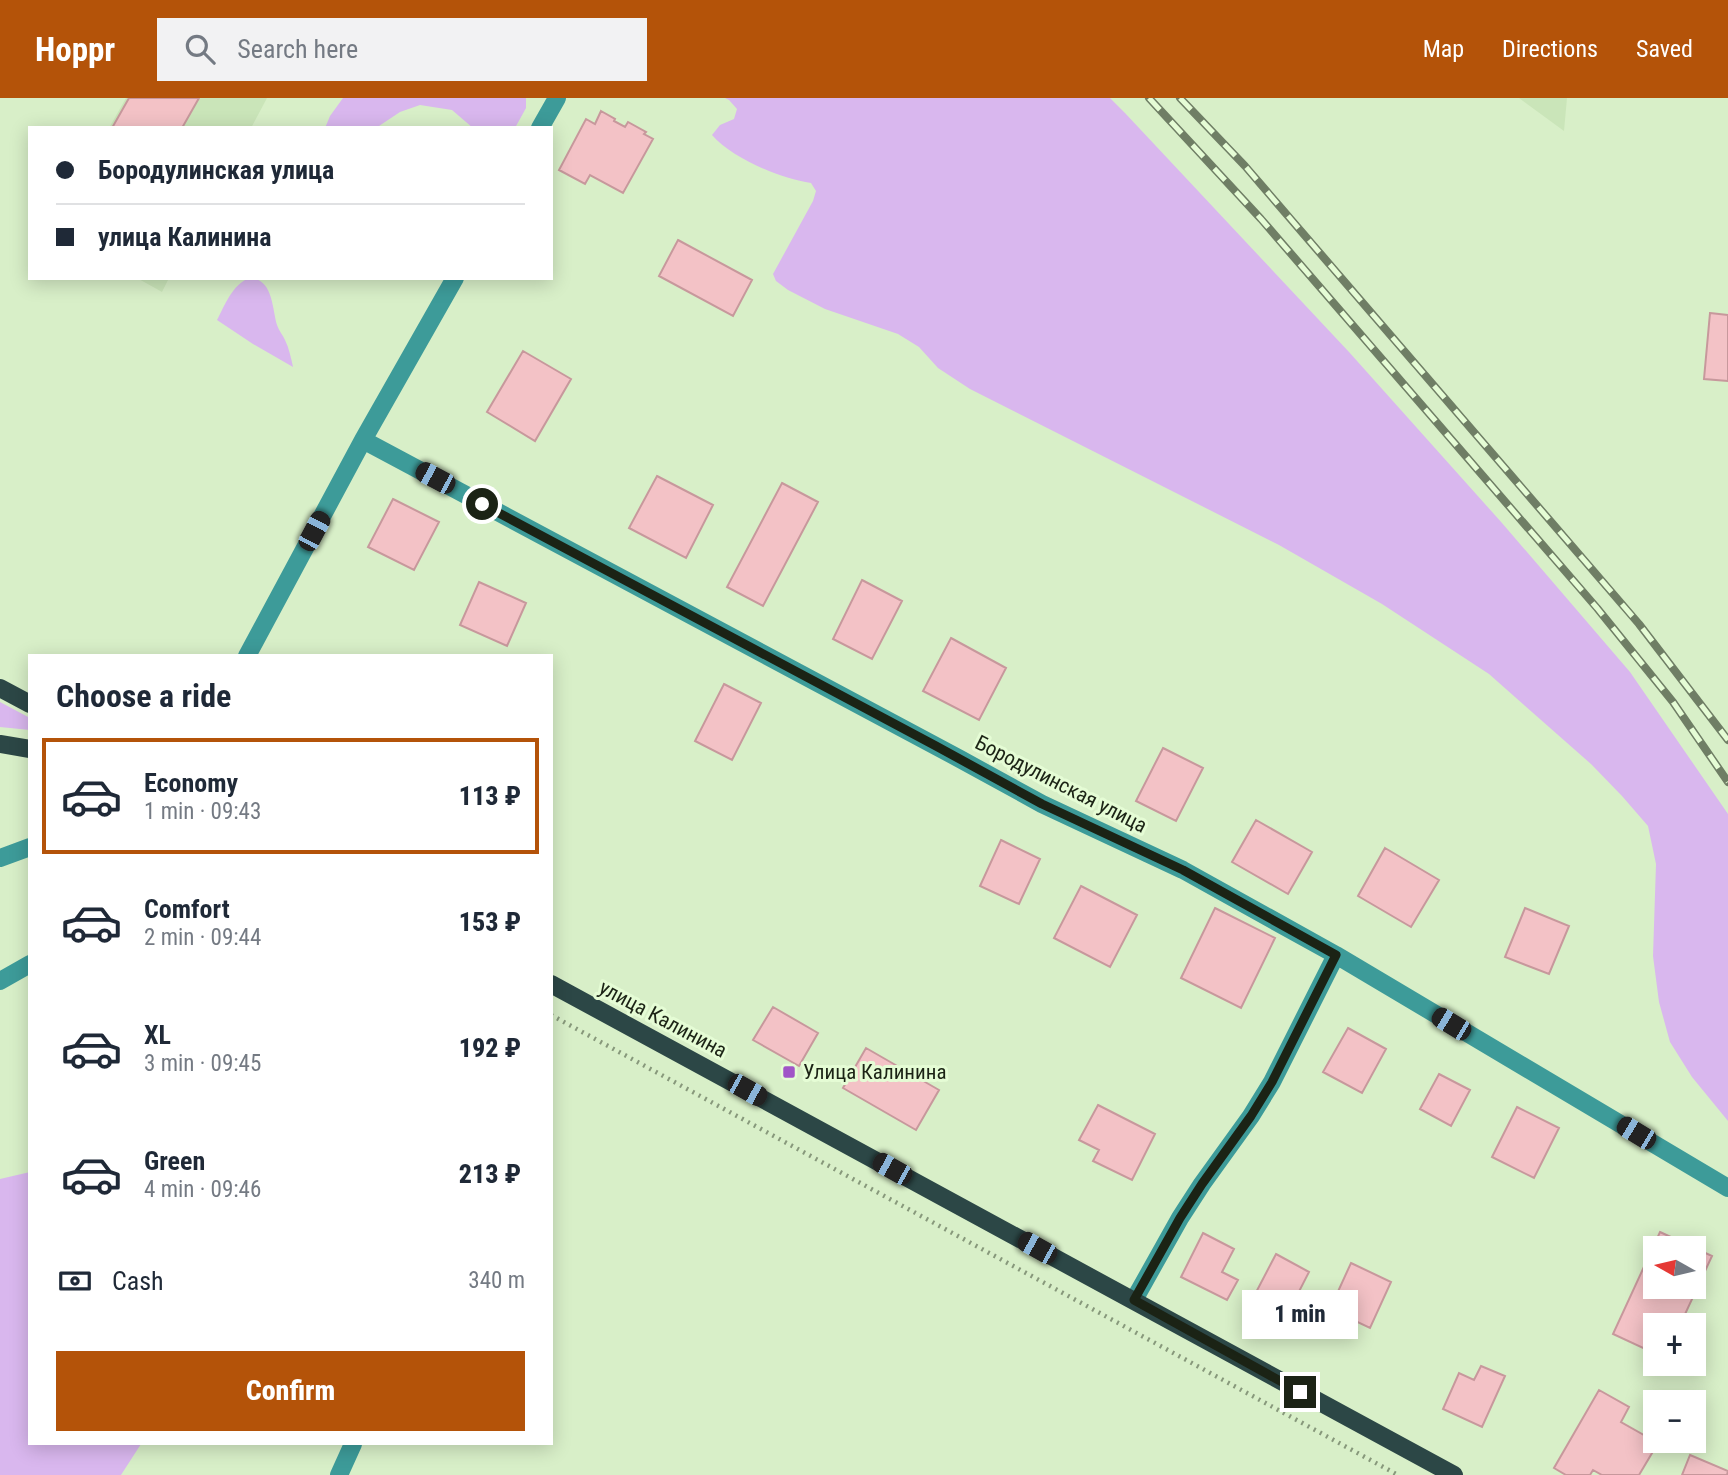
<!DOCTYPE html>
<html lang="en">
<head>
<meta charset="utf-8">
<style>
	body { margin:0; font-family:"Roboto Condensed",sans-serif; background:#f2f2f3; color:#1f2937; height:100vh; display:flex; flex-direction:column; font-size:26px; white-space:nowrap }
	* { box-sizing:border-box; margin:0 }
	p { font-size:23px; color:#747a83 }
	.icon { flex:none; width:38px; height:38px; fill:none; stroke:currentColor; stroke-width:2; stroke-linecap:round; stroke-linejoin:round }
	.map { position:relative; flex:1; overflow:hidden }
	.drawer { position:absolute; left:28px; top:556px; width:525px; height:791px; display:flex; flex-direction:column; background:#fff; border-radius:0px; box-shadow:0 4px 18px #0003 }
	.drawer>* { flex:none }
	.guide { position:absolute; left:28px; top:28px; width:525px; height:154px; border-radius:0px; box-shadow:0 4px 18px #0003; display:grid; align-content:center; height:154px; padding:0 28px; background:#fff }
	.needle { width:46px; rotate:278deg }
	.buttons { position:absolute; left:1643px; top:1138px; display:grid; gap:14px }
	.buttons a { display:grid; place-items:center; width:63px; height:63px; border-radius:0px; background:#fff; box-shadow:0 4px 18px #0003; font-size:35px }
	.end { position:absolute; width:32px; height:32px; margin:-16px; border:9px solid #1b2315; background:#fff; box-shadow:0 0 0 4px #fff }
	.from { border-radius:50% }
	.bubble { position:absolute; height:49px; border-radius:0px; background:#fff; box-shadow:0 4px 18px #0003; font-size:23px; font-weight:800; line-height:49px; text-align:center }
	.car { position:absolute; width:21px; height:42px; margin:-21px -10px; border-radius:9px; box-shadow:0 0 5px 2px #0007; background:linear-gradient(#222 24%,#8ab4d8 0 40%,#222 0 76%,#8ab4d8 0 86%,#222 0) }
	.guide b { display:flex; align-items:center; gap:24px; height:66px; font-size:26px }
	.guide b+b { border-top:2px solid #e0e1e3 }
	.guide i { width:18px; height:18px; background:#1f2937 }
	ul { padding:0; list-style:none }
	li { display:flex; align-items:center; gap:21px; height:116px; margin:0 14px 10px; padding:0 14px; border:4px solid transparent; border-radius:0px }
	li div { flex:1 }
	li b { display:block; font-size:26px }
	li em { font-style:normal; font-weight:800 }
	li.active { border-color:#b45309 }
	li>.icon { width:63px; height:63px; stroke-width:1.5 }
	h2 { padding:0 28px; font-size:32px; line-height:84px }
	.pay { display:flex; align-items:center; gap:18px; height:77px; padding:0 28px; font-size:26px }
	.pay p { margin-inline-start:auto }
	.action { display:flex; gap:14px; margin-top:auto; padding:14px 28px }
	.action a { flex:1; height:80px; border-radius:0px; background:#b45309; color:#fff; font-size:28px; font-weight:800; line-height:80px; text-align:center }
	header { display:flex; align-items:center; gap:42px; box-sizing:border-box; height:98px; padding:0 35px; background:#b45309; color:#fff }
	header strong { font-size:33px }
	nav { display:flex; gap:38px; margin-inline-start:auto; font-size:24px }
	.search { width:490px; height:63px; background:#f2f2f3; display:flex; align-items:center; gap:18px; box-sizing:border-box; padding:0 24px; border-radius:0px; color:#747a83; font-size:26px }
	.map>svg:first-child { display:block }
	.built { fill:#cae5b9 }
	.green { fill:#d9b7ee }
	.building { fill:#f3c2c6; stroke:#c7989c; stroke-width:2; fill-rule:evenodd }
	.lines { fill:none; stroke-linecap:round; stroke-linejoin:round }
	.path { stroke:#87987b; stroke-width:4.5; stroke-dasharray:2 5; stroke-linecap:butt }
	.minor { stroke:#3d9b99; stroke-width:18 }
	.major { stroke:#2c4746; stroke-width:18 }
	.rail-casing { stroke:#6f7e65; stroke-width:8 }
	.rail { stroke:#e5fcd5; stroke-width:5; stroke-dasharray:16; stroke-linecap:butt }
	.route { stroke:#1b2315; stroke-width:9 }
	.poi-dot { fill:#a055c7; stroke:#e5fcd5; stroke-width:2.5 }
	.labels { text-anchor:middle; dominant-baseline:central; stroke-width:6; stroke-linejoin:round; paint-order:stroke }
	.street-label { font-size:21px; fill:#1b2315; stroke:#e5fcd5 }
	.poi-label { font-size:21px; fill:#1b2315; stroke:#e5fcd5; text-anchor:start }
</style>
</head>
<body>
<header>
<strong>Hoppr</strong>
<div class="search"><svg class="icon" aria-label="search" viewBox="0 0 24 24"><circle cx="10" cy="10" r="6"/><path d="M15 15l6 6"/></svg>Search here</div>
<nav><a>Map</a><a>Directions</a><a>Saved</a></nav>
</header>
<div class="map">
<svg width="1728" height="1377" viewBox="0 0 1728 1377">
	<rect width="100%" height="100%" fill="#d8efc8"/>
	<path class="built" d="M126,0h141l-16,30h-142z
		M1519,0h48l-3,33z
		M137,180h32l-7,14z"/>
	<path class="green" d="M343,0h183v10l-11,20h-42l-21,-18 -32,-5 -20,7 -24,16h-51l5,-12z
		M725,0h385l15,15 224,239 153,171 128,149 98,142v307l-36,-44 -22,-35 -11,-40 -6,-46 3,-92 -8,-38 -26,-30 -31,-32 -102,-90 -107,-70 -103,-59 -309,-156 -32,-21 -19,-21 -21,-13 -73,-25 -37,-19 -12,-9 -3,-7 40,-73 3,-10 -5,-8c-31,-5 -78,-24 -99,-48l8,-10 14,-6 3,-10 -8,-9z
		M249,180c24,0 23,30 28,47 2,6 6,10 8,15 4,8 6,18 8,27l-40,-23 -36,-24c8,-15 15,-35 32,-42z
		M0,604l30,16v12l-30,-3z
		M30,1074v272h111l-20,31h-121v-296z"/>
	<path class="building" d="M129,0h70l-17,30h-70z
		M601,13l14,8 -1,2 11,6 3,-5 18,10 -2,2 9,5 -30,54 -33,-18 -5,9 -26,-14 27,-51 9,5z
		M678,142l74,40 -19,36 -74,-40z
		M1710,215l18,2v66l-24,-2z
		M523,253l48,28 -36,62 -48,-29z
		M657,378l56,29 -27,53 -57,-30z
		M782,385l36,19 -55,104 -36,-19z
		M393,401l46,23 -25,48 -46,-23z
		M862,482l40,21 -30,58 -39,-20z
		M479,484l47,21 -19,43 -47,-21z
		M951,540l55,30 -27,52 -56,-29z
		M724,586l37,19 -29,57 -37,-19z
		M1163,650l40,20 -27,53 -40,-20z
		M1256,722l56,32 -24,42 -56,-32z
		M1001,742l39,19 -21,45 -39,-18z
		M1385,750l54,32 -28,47 -53,-31z
		M1081,788l56,29 -27,52 -56,-29z
		M1215,810l60,30 -34,70 -60,-30z
		M1525,810l44,18 -20,48 -44,-17z
		M773,909l45,26 -19,33 -46,-26z
		M1348,930l38,21 -24,44 -39,-21z
		M866,950l73,42 -23,40 -73,-42z
		M1439,976l31,16 -19,36 -31,-17z
		M1098,1007l57,29 -23,46 -39,-19 6,-11 -20,-10z
		M1517,1009l42,21 -25,50 -42,-21z
		M1660,1134l52,24 -32,69h-24v29l-43,-20zM1656,1150h38v38h-38z
		M1203,1135l31,16 -12,23 16,8 -11,20 -46,-23z
		M1276,1156l33,18 -23,45 -34,-17z
		M1351,1165l40,19 -21,46 -40,-19z
		M1481,1268l24,10 -23,51 -39,-18 16,-36 15,7z
		M1599,1292l30,17 -8,15 37,21 -19,32h-37l-9,-5 -3,5h-24l-12,-7z
		M1690,1357l38,16 -1,4h-45z"/>
	<g class="lines">
		<path class="path" d="M551,917l847,460"/>
		<path class="minor" d="M540,30l17,-30
			M363,342l597,319 82,45 141,66 153,85 392,233
			M247,558l116,-216 92,-162
			M0,760l30,-11
			M0,883l30,-17
			M1134,1202l46,-82 22,-34 49,-68 21,-34 64,-127
			M339,1377l14,-31"/>
		<path class="major" d="M0,590l30,16
			M0,646l30,5
			M551,886l903,491"/>
		<defs>
			<path id="rail" d="M1149,0l112,121 336,389 76,94 55,80
				M1180,0l65,68 394,458 89,116"/>
		</defs>
		<use href="#rail" class="rail-casing"/>
		<use href="#rail" class="rail"/>
	</g>
	<g class="lines">
		<path class="route" d="M482,406l454,242 106,58 141,66 153,85 -64,127 -21,34 -49,68 -22,34 -46,82 166,92"/>
	</g>
	<rect class="poi-dot" x="782" y="967" width="14" height="14" rx="3.5"/>
	<g class="labels">
		<g class="street-label">
			<text transform="translate(1061 686) rotate(27)">Бородулинская улица</text>
			<text transform="translate(663 921) rotate(28)">улица Калинина</text>
		</g>
		<g class="poi-label">
			<text x="803" y="974">Улица Калинина</text>
		</g>
	</g>
</svg>
<div class="buttons">
<a><svg class="needle" viewBox="-14 -14 28 28"><path d="M0-13l5 13h-10z" fill="#e53935"/><path d="M0 13l5-13h-10z" fill="#747a83"/></svg></a>
<a>+</a>
<a>−</a>
</div>
<i class="end from" style="left:482px;top:406px"></i>
<i class="end" style="left:1300px;top:1294px"></i>
<div class="bubble" style="left:1242px;top:1192px;width:116px">1 min</div>
<i class="car" style="left:435px;top:380px;rotate:298deg"></i>
<i class="car" style="left:314px;top:433px;rotate:28deg"></i>
<i class="car" style="left:1451px;top:926px;rotate:301deg"></i>
<i class="car" style="left:747px;top:992px;rotate:119deg"></i>
<i class="car" style="left:1636px;top:1035px;rotate:301deg"></i>
<i class="car" style="left:892px;top:1071px;rotate:299deg"></i>
<i class="car" style="left:1037px;top:1150px;rotate:299deg"></i>
<div class="guide">
<b><i class="from"></i>Бородулинская улица</b>
<b><i></i>улица Калинина</b>
</div>
<section class="drawer">
<h2>Choose a ride</h2>
<ul>
<li class="active"><svg class="icon" aria-label="car" viewBox="0 0 24 24"><path d="M5 17H2v-5l4-1 3-4h7l3 4 3 1v5h-3M9 17h6M6 11h13"/><circle cx="7" cy="17" r="2"/><circle cx="17" cy="17" r="2"/></svg><div><b>Economy</b><p>1 min · 09:43</p></div><em>113 ₽</em></li>
<li><svg class="icon" aria-label="car" viewBox="0 0 24 24"><path d="M5 17H2v-5l4-1 3-4h7l3 4 3 1v5h-3M9 17h6M6 11h13"/><circle cx="7" cy="17" r="2"/><circle cx="17" cy="17" r="2"/></svg><div><b>Comfort</b><p>2 min · 09:44</p></div><em>153 ₽</em></li>
<li><svg class="icon" aria-label="car" viewBox="0 0 24 24"><path d="M5 17H2v-5l4-1 3-4h7l3 4 3 1v5h-3M9 17h6M6 11h13"/><circle cx="7" cy="17" r="2"/><circle cx="17" cy="17" r="2"/></svg><div><b>XL</b><p>3 min · 09:45</p></div><em>192 ₽</em></li>
<li><svg class="icon" aria-label="car" viewBox="0 0 24 24"><path d="M5 17H2v-5l4-1 3-4h7l3 4 3 1v5h-3M9 17h6M6 11h13"/><circle cx="7" cy="17" r="2"/><circle cx="17" cy="17" r="2"/></svg><div><b>Green</b><p>4 min · 09:46</p></div><em>213 ₽</em></li>
</ul>
<div class="pay"><svg class="icon" aria-label="cash" viewBox="0 0 24 24"><path d="M3 7h18v10H3z"/><circle cx="12" cy="12" r="2"/></svg>Cash<p>340 m</p></div>
<div class="action"><a>Confirm</a></div>
</section>
</div>
</body>
</html>
